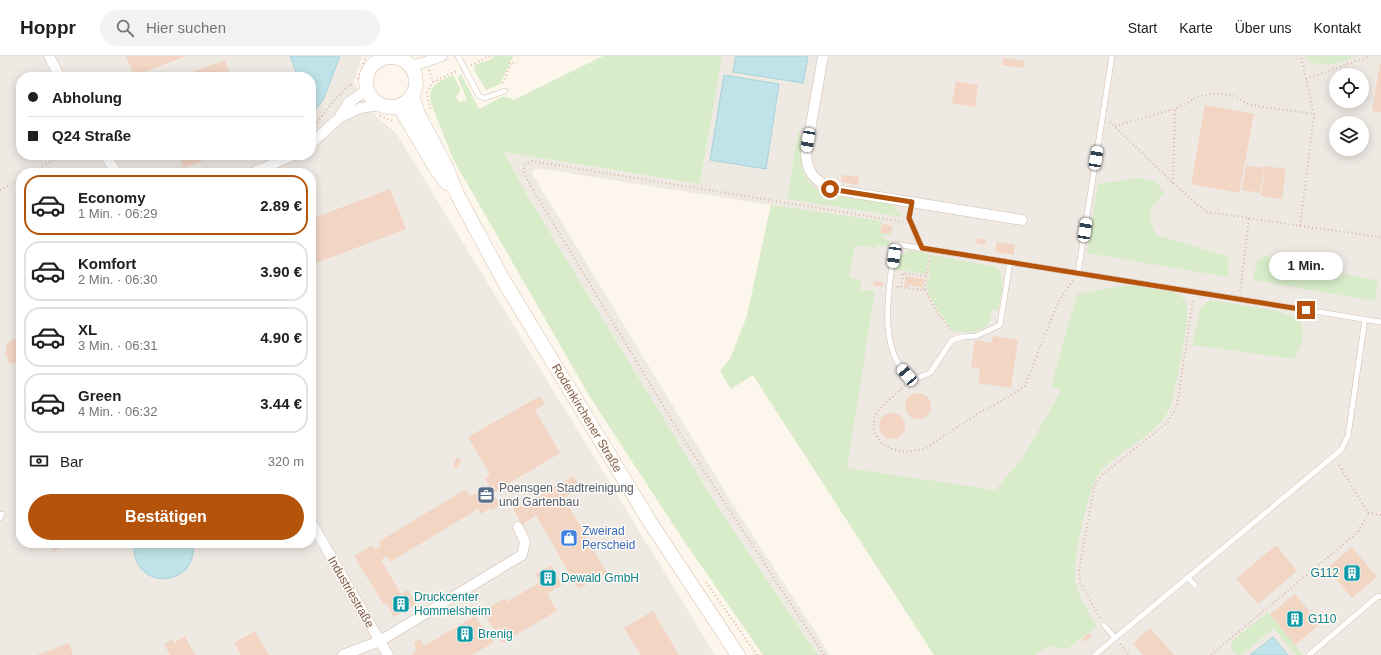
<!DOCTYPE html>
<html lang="de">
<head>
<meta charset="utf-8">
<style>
	body { margin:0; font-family:Arial,sans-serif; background:#f2f2f2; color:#202124; height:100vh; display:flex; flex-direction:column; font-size:15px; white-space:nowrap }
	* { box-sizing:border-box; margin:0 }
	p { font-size:13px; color:#757577 }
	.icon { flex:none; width:22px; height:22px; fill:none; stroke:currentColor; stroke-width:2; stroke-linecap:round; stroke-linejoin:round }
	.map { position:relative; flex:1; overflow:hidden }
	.sheet { position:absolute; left:16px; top:112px; width:300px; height:380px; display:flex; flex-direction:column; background:#fff; border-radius:16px; box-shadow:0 2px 10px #0003 }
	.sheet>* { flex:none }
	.guide { position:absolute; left:16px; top:16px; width:300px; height:88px; border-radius:16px; box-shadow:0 2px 10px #0003; display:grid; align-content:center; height:88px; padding:0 12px; background:#fff }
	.fabs { position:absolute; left:1329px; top:12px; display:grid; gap:8px }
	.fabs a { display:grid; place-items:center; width:40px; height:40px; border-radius:50%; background:#fff; box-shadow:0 2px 10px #0003; font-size:20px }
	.end { position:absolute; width:18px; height:18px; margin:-9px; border:5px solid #b45309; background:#fff; box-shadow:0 0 0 2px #fff }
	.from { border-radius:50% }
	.bubble { position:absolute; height:28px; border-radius:14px; background:#fff; box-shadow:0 2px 10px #0003; font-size:13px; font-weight:700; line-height:28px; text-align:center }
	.car { position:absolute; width:12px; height:24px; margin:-12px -6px; border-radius:5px; box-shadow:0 0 3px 1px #0007; background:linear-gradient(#fff 24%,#345 0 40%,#fff 0 76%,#345 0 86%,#fff 0) }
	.guide b { display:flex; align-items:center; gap:14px; height:38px; font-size:15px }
	.guide b+b { border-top:1px solid #e0e0e0 }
	.guide i { width:10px; height:10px; background:#202124 }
	ul { padding:7px 0 0; list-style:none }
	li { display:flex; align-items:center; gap:12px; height:60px; margin:0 8px 6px; padding:0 4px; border:2px solid #e0e0e0; border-radius:16px }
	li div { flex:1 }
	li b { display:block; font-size:15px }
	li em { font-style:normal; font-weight:700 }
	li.active { border-color:#b45309 }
	li>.icon { width:36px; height:36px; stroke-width:1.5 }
	.pay { display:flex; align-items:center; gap:10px; height:44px; padding:0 12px; font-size:15px }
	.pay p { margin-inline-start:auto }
	.action { display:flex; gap:8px; margin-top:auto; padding:8px 12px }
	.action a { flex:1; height:46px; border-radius:24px; background:#b45309; color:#fff; font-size:16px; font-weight:700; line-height:46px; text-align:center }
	header { display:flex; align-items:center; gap:24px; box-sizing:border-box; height:56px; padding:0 20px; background:#fff; border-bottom:1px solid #e0e0e0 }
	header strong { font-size:19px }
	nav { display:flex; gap:22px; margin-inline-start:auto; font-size:14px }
	.search { width:280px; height:36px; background:#f2f2f2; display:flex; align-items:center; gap:10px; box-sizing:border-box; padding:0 14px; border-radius:22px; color:#757577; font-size:15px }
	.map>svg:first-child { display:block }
	.industrial { fill:#efe9e4; fill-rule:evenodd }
	.green { fill:#d8ecc9 }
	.water { fill:#bfe3e8; stroke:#a5d3da }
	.building { fill:#f3d5c3 }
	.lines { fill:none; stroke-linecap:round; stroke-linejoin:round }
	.service-casing { stroke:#d1beb0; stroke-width:6 }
	.minor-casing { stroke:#d1beb0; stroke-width:11 }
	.secondary-casing { stroke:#d6c0b0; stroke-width:15 }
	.path { stroke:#d9b8a5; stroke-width:2; stroke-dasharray:1 3; stroke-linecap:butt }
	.service { stroke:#fff; stroke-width:5 }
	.minor { stroke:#fff; stroke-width:10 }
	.secondary { stroke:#fff; stroke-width:14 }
	.route { stroke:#b45309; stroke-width:5 }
	.labels { text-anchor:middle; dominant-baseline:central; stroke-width:3; stroke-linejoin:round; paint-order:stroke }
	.street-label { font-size:12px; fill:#7a5c4d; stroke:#fffaf3 }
	.service-label { font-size:12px; fill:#4e5e75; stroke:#fffaf3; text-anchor:start }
	.shop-label { font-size:12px; fill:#366cbe; stroke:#fffaf3; text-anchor:start }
	.culture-label { font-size:12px; fill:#0d838f; stroke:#fffaf3; text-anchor:start }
</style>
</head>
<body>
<header>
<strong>Hoppr</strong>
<div class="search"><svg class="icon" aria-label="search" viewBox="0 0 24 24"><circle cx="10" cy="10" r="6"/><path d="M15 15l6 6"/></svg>Hier suchen</div>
<nav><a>Start</a><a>Karte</a><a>Über uns</a><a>Kontakt</a></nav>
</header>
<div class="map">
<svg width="1381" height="599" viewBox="0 0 1381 599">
	<rect width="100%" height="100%" fill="#fdf6ec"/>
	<path class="industrial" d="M0,0h362l-8,27 23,34 19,16 319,522h-715zM21,21h290v78h-290zM21,117h290v370h-290z
		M722,0h659v599h-447l-181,-280 -22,14 -11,-18 10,-12 17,-43 24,-111 -235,-37 -5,4 199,328 100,155h-12l-101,-149 -190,-311 -23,-43 196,32zM1336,19h26v26h-26zM1336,67h26v26h-26z"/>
	<path class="green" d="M495,0h18l-13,28 -14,6 -12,-20 1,-5 16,-6z
		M603,0h119l-22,128 -196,-32 23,43 190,311 101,149h-55l-81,-117 -92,-141 -137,-238 -22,-56c-4,-17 8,-22 22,-28l7,13v5l-4,3 3,6 8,-2 -9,-22 3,-4 18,35 25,-13 10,4z
		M1306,0h51l-23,8 -23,-1z
		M798,75l6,7c-4,26 -6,43 22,55l66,11 11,13 -116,-18z
		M1139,122l17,4 8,11c-16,16 -17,21 -8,42l68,20 5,3 -1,19 -141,-24 11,-69z
		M771,149l111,16 -2,11 11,2v2l-9,-1v2l8,3 -1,6 -12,-1 -1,3 -21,-3 -5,30 1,3 10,2 -1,10 15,1 -28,177 148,22 27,-31 39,-68 -10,-5 26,-92 50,-9 47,7c5,3 9,5 12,10 6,13 -11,83 -14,101 -12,32 -49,44 -71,68 -13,14 -31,97 -25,114 4,14 13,28 21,41l-30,23 -20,-3 -11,9h-102l-181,-280 -22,14 -11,-18 10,-12 17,-43z
		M909,194l20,4 -3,20 -21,-3 1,-2h-3l-1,2 -7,-1 5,-14z
		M931,199l66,12c10,14 4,28 1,44l-6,-1 -4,16 -16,7 -20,-2 -10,-16h-2l-14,-27 2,-11h2v-4h-2z
		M1266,200l10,5 100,19 2,3 -3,18 -122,-21 4,-20z
		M1211,244l67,11 11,5h9c9,20 5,25 -4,43l-102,-14 9,-38z
		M1268,556l35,43h-7l-22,-27 -33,27h-4l-6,-7 1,-7z"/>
	<path class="water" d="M290,0h50l-17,44 -11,13 -1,-36h-13z
		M736,0h72l-5,27 -70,-11z
		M724,19l55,9 -13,85 -56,-9z
		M134,487h59c6,45 -62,50 -59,0z
		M1273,581l15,18h-38z"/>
	<path class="building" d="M126,0h60l-52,20z
		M1003,2l22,3 -1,7 -22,-3z
		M225,4l6,17h-51z
		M1380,8h1v48l-9,-1z
		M956,25l22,4 -3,22 -23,-4z
		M1205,49l49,9 -15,79 -48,-9z
		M179,99h39l-35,13z
		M1246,109l18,3 -4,25 -18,-3z
		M1265,110l21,3 -4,30 -21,-3z
		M842,119l17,2 -1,8 -17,-3z
		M390,133l16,40 -95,36v-46z
		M882,168l11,2 -2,8 -11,-1z
		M977,182l9,2 -1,5 -9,-2z
		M997,186l18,3 -1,10 -19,-3z
		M906,220l18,3 -1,9 -14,-3 -1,2h-4z
		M873,225l10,1v5l-10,-2z
		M993,280l25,4 -7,48 -33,-5 2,-15 -9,-1 4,-27 17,3z
		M15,283h6v25l-3,1 -9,-3 -4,-9 2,-10z
		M905 350a13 13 0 1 1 26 0a13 13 0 1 1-26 0Z
		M540,340l5,8 -10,6 25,43 -67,40 7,12 -9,6 -1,-3 -9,6 -3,-5 -88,53 -3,-6 -6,4 20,34 7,-4 8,14 -22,13 -7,-13 -3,1 -30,-49 18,-11 2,4 7,-3 -3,-4 88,-53 4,7 19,-9 -4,-8 5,-4 -22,-38z
		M879 370a13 13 0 1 1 26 0a13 13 0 1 1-26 0Z
		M456,402l5,1 -3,9 -5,-1z
		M573,420l8,12 -17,10 43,75 -29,16 -42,-74 -14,10 -9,-17 6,-4 2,3z
		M51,487h10l2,4 -9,4z
		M1276,489l21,26 -39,33 -22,-25z
		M1352,491l25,30 -25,21 -25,-30z
		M551,509l11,20 -15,9 10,17 -55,32 -19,-32 22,-13 2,4 33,-20 -5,-8z
		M1295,538l25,30 -25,21 -25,-31z
		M653,555l26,44h-38l-17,-27z
		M475,560l8,12 2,-1 9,15 -22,13h-59l-1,-2 4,-2 -2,-8 6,-4 4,7z
		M1150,572l24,27h-31l-10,-12z
		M255,575l6,10 8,14h-28l-7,-12z
		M1089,577l3,3 -7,6 -3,-3z
		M185,580l10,19h-25l-6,-11 8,-5 2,4z
		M69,587l4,12h-36z"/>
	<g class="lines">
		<defs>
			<path id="service" d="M458,0l21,40 6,2 20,-7
				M911,146l-2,16 13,30
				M1010,206l-10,63 -24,11 -14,1 -10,3 -22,33 -16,6c-40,-23 -24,-98 -19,-135 162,25 324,52 486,78
				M1078,217l34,-217
				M0,462l2,-4
				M1188,522l7,7
				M1104,569l11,13 226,-188 7,-14 17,-117
				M1095,599l20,-17
				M1309,599l69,-59 3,1"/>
			<path id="minor" d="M49,0l11,21
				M823,0l-17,98c2,20 7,24 24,35l192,31
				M410,9l9,-1 23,-8
				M339,62l21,-10 21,-3
				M311,88l28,-26 9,-15 19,-13 -1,-4
				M105,99l12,18
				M252,117l42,-18
				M311,466l77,133
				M343,599l37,-14 142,-86 3,-13 -7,-15"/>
			<path id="secondary" d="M366 26a25 25 0 1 1 50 0a25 25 0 1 1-50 0Z
				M412,40l6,18 28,53 12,29 47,87 145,239 88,133
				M399,50l38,64 10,13"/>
		</defs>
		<use href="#service" class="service-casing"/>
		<use href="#minor" class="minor-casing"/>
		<use href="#secondary" class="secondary-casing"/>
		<path class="path" d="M471,9l19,-9
			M429,14l4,12 -6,11 4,18
			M358,23l8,-23
			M1306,23l64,-23
			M433,26l24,-11
			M503,27l8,-21 6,1
			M380,60l13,5
			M1110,66l63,61 33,29 43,6 -9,74
			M317,67l13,-18 20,-21 4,3
			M1115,70l60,-17
			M32,117l29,-18
			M1173,127l2,-74 22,-12 19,-4 18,3 16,9 64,9 -13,-58
			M0,134l21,-11
			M1249,162l51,8 14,-112
			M1300,170l81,11
			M897,231l27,3 6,-34
			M901,231l2,-14 24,3
			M925,234l15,28 2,-1 9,15
			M908,327l-28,25 -6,10v14l8,12 10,5 13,3 20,-3 52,-35 31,-17 17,-11 33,-84 15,-22
			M1368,457l13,2
			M706,526l51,73
			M1100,562l-20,-36 -1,-11 15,-83 3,-6 5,-7 66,-53 9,-16 16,-107
			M1120,588l9,11
			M824,599l-140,-215 -158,-262 -2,-7v-6l8,-4 371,61
			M1211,599l147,-123 10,-19 -30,-50"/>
		<use href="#service" class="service"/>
		<use href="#minor" class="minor"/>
		<use href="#secondary" class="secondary"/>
	</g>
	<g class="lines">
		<path class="route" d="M830,133l82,13 -3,16 13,30 384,62"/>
	</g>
	<defs>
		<symbol id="office-square" viewBox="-11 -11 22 22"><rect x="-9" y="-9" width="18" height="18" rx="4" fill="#5c6f8a" stroke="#fffaf3"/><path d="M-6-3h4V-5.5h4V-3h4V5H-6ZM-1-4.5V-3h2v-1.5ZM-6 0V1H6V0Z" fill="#fff"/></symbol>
		<symbol id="shop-square" viewBox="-11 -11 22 22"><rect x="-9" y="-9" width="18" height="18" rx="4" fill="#3f7fe0" stroke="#fffaf3"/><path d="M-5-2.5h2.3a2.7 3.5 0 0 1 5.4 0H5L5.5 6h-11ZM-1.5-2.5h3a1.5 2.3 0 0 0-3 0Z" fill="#fff"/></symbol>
		<symbol id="building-square" viewBox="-11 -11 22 22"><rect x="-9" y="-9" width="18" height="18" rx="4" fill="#0f9aa8" stroke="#fffaf3"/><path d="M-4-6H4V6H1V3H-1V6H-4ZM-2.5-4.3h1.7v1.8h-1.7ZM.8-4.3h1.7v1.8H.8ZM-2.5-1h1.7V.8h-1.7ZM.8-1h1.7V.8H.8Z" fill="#fff"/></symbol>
	</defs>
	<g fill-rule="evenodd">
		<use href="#office-square" x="476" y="429" width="20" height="20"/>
		<use href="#shop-square" x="559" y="472" width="20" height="20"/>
		<use href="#building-square" x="1342" y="507" width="20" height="20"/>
		<use href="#building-square" x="538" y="512" width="20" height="20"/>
		<use href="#building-square" x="391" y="538" width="20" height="20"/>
		<use href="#building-square" x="1285" y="553" width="20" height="20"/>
		<use href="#building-square" x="455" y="568" width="20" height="20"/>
	</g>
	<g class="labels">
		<g class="street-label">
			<text transform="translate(587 362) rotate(59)">Rodenkirchener Straße</text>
			<text transform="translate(351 536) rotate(60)">Industriestraße</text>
		</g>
		<g class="service-label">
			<text x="499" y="432">Poensgen Stadtreinigung<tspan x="499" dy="14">und Gartenbau</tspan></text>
		</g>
		<g class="shop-label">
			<text x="582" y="475">Zweirad<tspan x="582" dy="14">Perscheid</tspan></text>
		</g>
		<g class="culture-label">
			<text x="1339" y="517" text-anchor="end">G112</text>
			<text x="561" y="522">Dewald GmbH</text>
			<text x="414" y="541">Druckcenter<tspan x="414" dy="14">Hommelsheim</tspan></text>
			<text x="1308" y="563">G110</text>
			<text x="478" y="578">Brenig</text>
		</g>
	</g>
</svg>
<div class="fabs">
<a><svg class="icon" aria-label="locate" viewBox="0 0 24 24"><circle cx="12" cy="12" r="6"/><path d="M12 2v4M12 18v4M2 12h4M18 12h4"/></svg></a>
<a><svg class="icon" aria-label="layers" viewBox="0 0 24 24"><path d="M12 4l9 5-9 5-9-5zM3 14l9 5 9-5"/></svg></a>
</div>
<i class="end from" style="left:830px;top:133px"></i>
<i class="end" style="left:1306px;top:254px"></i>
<div class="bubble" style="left:1269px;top:196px;width:74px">1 Min.</div>
<i class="car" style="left:808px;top:84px;rotate:190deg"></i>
<i class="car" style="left:1096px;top:102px;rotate:9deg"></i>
<i class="car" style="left:1085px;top:174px;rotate:9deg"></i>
<i class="car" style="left:894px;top:200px;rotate:188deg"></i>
<i class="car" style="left:907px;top:319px;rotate:320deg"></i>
<div class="guide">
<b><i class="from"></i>Abholung</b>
<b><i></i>Q24 Straße</b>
</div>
<section class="sheet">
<ul>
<li class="active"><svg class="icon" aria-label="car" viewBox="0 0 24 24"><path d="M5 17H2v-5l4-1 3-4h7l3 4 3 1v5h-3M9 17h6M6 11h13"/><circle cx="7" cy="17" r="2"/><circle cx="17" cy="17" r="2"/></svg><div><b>Economy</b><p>1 Min. · 06:29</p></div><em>2.89 €</em></li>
<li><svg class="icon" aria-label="car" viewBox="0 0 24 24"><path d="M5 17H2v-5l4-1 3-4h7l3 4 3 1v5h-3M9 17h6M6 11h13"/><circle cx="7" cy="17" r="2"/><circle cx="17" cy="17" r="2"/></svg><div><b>Komfort</b><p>2 Min. · 06:30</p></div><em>3.90 €</em></li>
<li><svg class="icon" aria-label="car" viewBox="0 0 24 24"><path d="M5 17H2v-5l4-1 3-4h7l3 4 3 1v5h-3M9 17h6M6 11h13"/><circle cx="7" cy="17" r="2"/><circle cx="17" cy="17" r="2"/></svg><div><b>XL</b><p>3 Min. · 06:31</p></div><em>4.90 €</em></li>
<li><svg class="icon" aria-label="car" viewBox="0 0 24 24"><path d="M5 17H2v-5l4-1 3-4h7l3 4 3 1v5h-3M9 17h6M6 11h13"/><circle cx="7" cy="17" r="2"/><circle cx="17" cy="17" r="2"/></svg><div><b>Green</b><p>4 Min. · 06:32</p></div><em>3.44 €</em></li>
</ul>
<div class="pay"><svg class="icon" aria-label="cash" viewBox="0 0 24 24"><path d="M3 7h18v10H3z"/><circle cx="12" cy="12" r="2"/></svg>Bar<p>320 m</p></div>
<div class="action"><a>Bestätigen</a></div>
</section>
</div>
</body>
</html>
